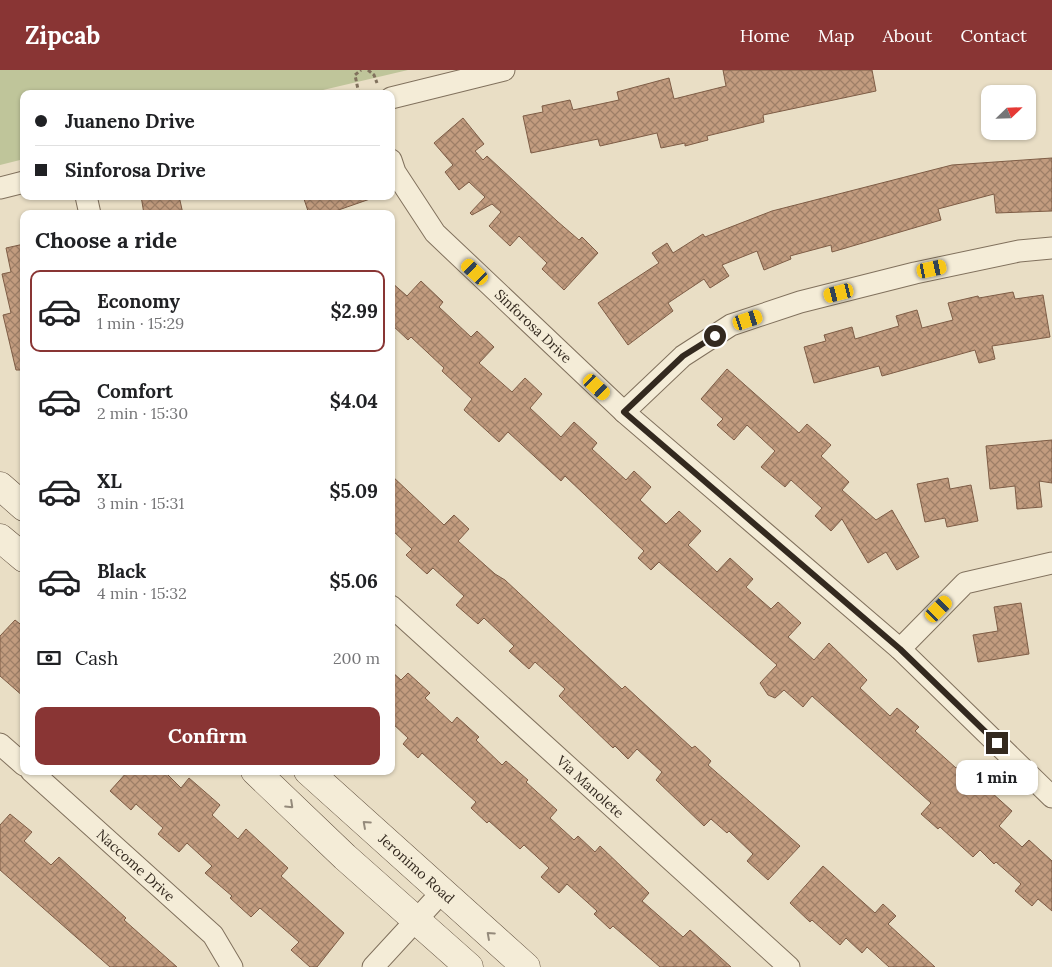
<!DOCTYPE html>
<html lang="en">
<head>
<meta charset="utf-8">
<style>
	body { margin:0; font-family:Lora,serif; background:#f6f6f6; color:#202124; height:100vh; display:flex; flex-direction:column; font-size:19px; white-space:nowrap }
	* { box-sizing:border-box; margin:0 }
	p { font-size:16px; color:#757577 }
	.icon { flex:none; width:28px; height:28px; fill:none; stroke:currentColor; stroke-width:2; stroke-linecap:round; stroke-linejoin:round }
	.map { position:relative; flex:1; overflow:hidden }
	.drawer { position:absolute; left:20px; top:140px; width:375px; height:565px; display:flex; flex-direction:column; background:#fff; border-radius:10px; box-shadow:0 1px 4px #0004 }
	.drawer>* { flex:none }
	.hud { position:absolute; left:20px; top:20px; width:375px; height:110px; border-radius:10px; box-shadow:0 1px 4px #0004; display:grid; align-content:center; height:110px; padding:0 15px; background:#fff }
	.needle { width:32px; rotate:67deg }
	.buttons { position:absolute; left:981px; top:15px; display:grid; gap:10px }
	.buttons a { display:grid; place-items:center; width:55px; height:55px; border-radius:10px; background:#fff; box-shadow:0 1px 4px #0004; font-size:25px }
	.end { position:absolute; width:22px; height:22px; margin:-11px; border:6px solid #33291f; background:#fff; box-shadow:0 0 0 2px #fff }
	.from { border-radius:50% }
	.bubble { position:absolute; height:35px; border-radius:10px; background:#fff; box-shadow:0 1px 4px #0004; font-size:16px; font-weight:700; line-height:35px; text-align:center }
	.car { position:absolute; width:15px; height:30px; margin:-15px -8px; border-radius:6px; box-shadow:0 0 4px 1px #0007; background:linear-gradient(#f5c518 24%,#345 0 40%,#f5c518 0 76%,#345 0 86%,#f5c518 0) }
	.hud b { display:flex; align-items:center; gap:18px; height:48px; font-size:19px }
	.hud b+b { border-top:1px solid #e0e0e0 }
	.hud i { width:12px; height:12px; background:#202124 }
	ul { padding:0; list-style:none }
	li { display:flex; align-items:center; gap:15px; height:82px; margin:0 10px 8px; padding:0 5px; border:2px solid transparent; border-radius:10px }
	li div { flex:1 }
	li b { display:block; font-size:19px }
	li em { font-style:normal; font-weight:700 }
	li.on { border-color:#893534 }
	li>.icon { width:45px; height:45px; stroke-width:1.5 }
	h2 { padding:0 15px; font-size:22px; line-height:60px }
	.pay { display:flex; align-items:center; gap:12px; height:55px; padding:0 15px; font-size:19px }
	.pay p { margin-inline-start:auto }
	.cta { display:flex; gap:10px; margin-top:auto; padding:10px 15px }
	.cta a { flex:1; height:58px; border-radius:10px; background:#893534; color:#fff; font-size:20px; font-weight:700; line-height:58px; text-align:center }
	header { display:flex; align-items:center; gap:30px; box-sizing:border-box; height:70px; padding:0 25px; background:#893534; color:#fff }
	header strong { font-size:24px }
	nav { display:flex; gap:28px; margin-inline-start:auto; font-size:18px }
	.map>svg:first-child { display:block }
	.park { fill:#bfc59a }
	.building { fill:url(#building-cross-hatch); stroke:#7e5d46 }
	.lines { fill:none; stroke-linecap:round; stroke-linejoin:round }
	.street-casing { stroke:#81715d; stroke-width:23 }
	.secondary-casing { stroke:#635240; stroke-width:29 }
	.path { stroke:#81715d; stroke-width:3; stroke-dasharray:4 2.5; stroke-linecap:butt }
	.street { stroke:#f4ecd7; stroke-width:21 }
	.secondary { stroke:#f4ecd7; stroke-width:28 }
	.oneway { stroke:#948a7b }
	.route { stroke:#33291f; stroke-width:6 }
	.labels { text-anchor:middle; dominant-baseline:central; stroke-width:4.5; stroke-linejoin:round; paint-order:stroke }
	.street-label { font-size:14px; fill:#33291f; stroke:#f1e9d3 }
</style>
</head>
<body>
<header>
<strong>Zipcab</strong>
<nav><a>Home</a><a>Map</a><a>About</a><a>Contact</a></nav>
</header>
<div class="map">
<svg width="1052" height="897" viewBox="0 0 1052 897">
	<defs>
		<pattern id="building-cross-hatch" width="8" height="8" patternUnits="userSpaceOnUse" patternTransform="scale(1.25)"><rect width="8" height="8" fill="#c29c7f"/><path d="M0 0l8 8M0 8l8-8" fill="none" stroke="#9e7f67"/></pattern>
	</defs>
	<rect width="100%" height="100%" fill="#e9dec5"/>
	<path class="park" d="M0,0h408l-102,24h-282v65l-24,6z"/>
	<path class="building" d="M723,0h149l4,21 -113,24 1,7 -57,14 1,4 -23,6v-3l-24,5 -4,-15 -57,13 -2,-7 -67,14 -8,-37 20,-4 -1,-6 28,-6 3,10 46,-10 -2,-8 52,-14 5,21 52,-13z
		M463,48l21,26 -9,7 8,9 4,-4 70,65 22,19 3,-3 16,16 -34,37 -22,-21 5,-6 -28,-27 -9,10 -21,-20 12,-14 -9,-8 -20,11 -2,-2 15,-16 -16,-15 -10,8 -14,-18 8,-7 -19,-22z
		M1052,88v53l-56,2 -2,-19 -56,15 3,11 -109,32 -1,-7 -41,11 1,3 -27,11 -7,-19 -35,14 7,11 -19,12 -6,-9 -36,24 5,8 -45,34 -30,-42 61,-40 -7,-10 15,-10 6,10 30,-19 2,3 67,-26 180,-46z
		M141,126h38l4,18h-39z
		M303,126h67v3l-43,15h-18z
		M24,174v126h-8l-13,-55 8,-2 -9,-39 9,-2 -5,-24z
		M421,211l22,21 -4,5 32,30 6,-6 17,16 -15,16 33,29 13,-14 17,16 -12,14 31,29 13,-15 23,21 -5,6 34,31 8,-9 17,16 -11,13 26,24 13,-13 22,20 -13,14 29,27 13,-14 23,21 -7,8 25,22 7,-7 23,21 -13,14 26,23 15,-17 38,37 -7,8 30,28 7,-8 22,19 -4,4 41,37 5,-6 21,18 -2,2 32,29 -13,15 23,21 7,-7 23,21v50l-14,-12 -6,7 -17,-15 6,-7 -25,-22 -2,2 -14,-14 -7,7 -33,-30 -2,2 -17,-15 10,-11 -119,-107 -9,11 -19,-17 -9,8 -7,-3 -8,-12 17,-18 -118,-103 -8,8 -13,-12 6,-7 -79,-75 -4,5 -53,-49 -9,10 -35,-32 8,-11 -30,-28 2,-3 -33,-31 -3,3 -17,-16v-42l16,14z
		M1013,222l2,7 28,-4 7,42 -58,9 3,13 -16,4 -4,-13 -93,26 -3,-10 -65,17 -10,-36 22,-6 -2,-6 28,-8 3,12 44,-13 -3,-10 21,-6 5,18 31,-8 -5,-17 30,-7 1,2z
		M727,299l72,64 8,-9 24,21 -10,11 28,26 -7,8 34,30 16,-10 27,47 -22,13 -11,-18 -18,11 -26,-44 -11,12 -16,-15 7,-8 -31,-28 -6,7 -24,-20 14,-16 -28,-26 -13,15 -17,-15 6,-6 -22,-20z
		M1052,370v43l-13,-2 3,26 -25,2 -2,-23 -25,3 -4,-43z
		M391,405l53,50 10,-10 15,14 -11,12 37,33 10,6 117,109 3,-3 67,62 3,-2 16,15 -3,4 92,81 -32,34 -21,-19 6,-7 -24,-23 -2,2 -16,-14 -7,7 -48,-46 6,-8 -25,-23 -9,10 -13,-13 -2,2 -54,-52 6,-7 -30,-27 -6,7 -20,-18 5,-5 -30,-28 -6,6 -22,-19 8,-9 -31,-28 -6,6 -21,-19 6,-6 -21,-20z
		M948,408l2,11 21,-4 7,36 -31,6 -2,-9 -20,4 -8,-38z
		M1021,533l8,51 -51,8 -5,-27 25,-4 -4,-24z
		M15,550l9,7v70l-24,-21v-40z
		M391,601l10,9 7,-7 22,20 -5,5 27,25 5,-6 22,20 -3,3 26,25 4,-4 22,19 -2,2 31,28 -7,8 24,22 4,-4 17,16 5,-6 49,47 -7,8 41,36 7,-7 41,37h-71l-47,-41 -3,3 -16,-15 3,-3 -30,-27 -8,9 -18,-16 8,-9 -25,-23 -4,4 -31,-28 -2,2 -16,-15 5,-6 -54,-49 -4,5 -15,-14 5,-6 -17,-16z
		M128,701h36l17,17 8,-10 31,27 -8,10 26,24 8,-10 42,39 -7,8 63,57 -27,34h-7l-19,-17 8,-8 -39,-34 -9,9 -21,-19 2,-2 -27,-23 7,-7 -25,-23 -8,9 -21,-18 5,-6 -27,-24 -5,6 -21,-19z
		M10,744l22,18 -8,9 27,24 8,-8 67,61 -2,2 53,47h-67l-110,-97v-45z
		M823,796l52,47 8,-9 13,12 -8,8 47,43h-46l-22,-20 -5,6 -16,-15 -6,7 -28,-25 -2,2 -20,-19z"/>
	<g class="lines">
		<defs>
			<g id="street">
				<path d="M391,28l113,-28"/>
				<path id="s1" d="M391,90l4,12 40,61 189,179 276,237 152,148"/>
				<path d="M0,118l24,-6"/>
				<path d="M86,126l4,18"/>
				<path d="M624,342l59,-56 48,-31 69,-23 115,-29 104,-22 33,-3"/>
				<path id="s2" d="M391,536l398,361"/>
				<path d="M900,579l65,-66 87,-20"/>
				<path d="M0,674l24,21"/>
				<path id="s3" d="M31,701l182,164 19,32"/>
				<path d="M373,897l69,-75"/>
			</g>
			<g id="secondary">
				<path d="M0,416l24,21"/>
				<path d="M0,468l24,20"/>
				<path d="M255,701l90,86 124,110"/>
				<path id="s4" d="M308,701l218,196"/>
			</g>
		</defs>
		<use href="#street" class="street-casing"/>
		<use href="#secondary" class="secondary-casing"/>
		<path class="path" d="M368,0l6,5 3,8
			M359,24l-4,-19 6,-5"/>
		<use href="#street" class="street"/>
		<use href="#secondary" class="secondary"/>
	</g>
	<defs><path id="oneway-chevron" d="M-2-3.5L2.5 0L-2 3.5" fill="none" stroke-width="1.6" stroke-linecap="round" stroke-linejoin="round" transform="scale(1.25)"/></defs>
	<g class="oneway">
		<use href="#oneway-chevron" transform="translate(290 735) rotate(43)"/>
		<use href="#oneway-chevron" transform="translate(366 754) rotate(-138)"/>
		<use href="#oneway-chevron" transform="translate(490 865) rotate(-138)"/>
	</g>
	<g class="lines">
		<path class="route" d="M715,266l-32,20 -59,56 276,237 97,94"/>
	</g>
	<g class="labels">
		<g class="street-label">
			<text stroke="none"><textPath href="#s1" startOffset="221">Sinforosa Drive</textPath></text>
			<text stroke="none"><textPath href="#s2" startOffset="269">Via Manolete</textPath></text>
			<text stroke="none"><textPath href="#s3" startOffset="141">Naccome Drive</textPath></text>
			<text stroke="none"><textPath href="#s4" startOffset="146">Jeronimo Road</textPath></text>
		</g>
	</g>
</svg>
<div class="buttons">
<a><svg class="needle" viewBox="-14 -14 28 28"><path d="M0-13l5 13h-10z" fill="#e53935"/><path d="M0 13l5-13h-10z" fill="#757577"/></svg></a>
</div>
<i class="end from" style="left:715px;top:266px"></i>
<i class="end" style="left:997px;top:673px"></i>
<div class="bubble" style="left:956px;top:690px;width:82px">1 min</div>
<i class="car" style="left:932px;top:199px;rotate:78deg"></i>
<i class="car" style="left:475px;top:202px;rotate:313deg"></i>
<i class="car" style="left:839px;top:223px;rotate:256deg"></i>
<i class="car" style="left:748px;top:250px;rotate:72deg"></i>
<i class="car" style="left:597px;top:317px;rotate:133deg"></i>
<i class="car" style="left:939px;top:539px;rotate:45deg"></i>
<div class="hud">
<b><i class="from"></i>Juaneno Drive</b>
<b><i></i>Sinforosa Drive</b>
</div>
<section class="drawer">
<h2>Choose a ride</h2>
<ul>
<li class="on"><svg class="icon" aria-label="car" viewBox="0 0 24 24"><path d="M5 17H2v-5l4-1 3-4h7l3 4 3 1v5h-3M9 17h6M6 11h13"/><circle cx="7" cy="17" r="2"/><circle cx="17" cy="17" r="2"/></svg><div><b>Economy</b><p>1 min · 15:29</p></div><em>$2.99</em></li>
<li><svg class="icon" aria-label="car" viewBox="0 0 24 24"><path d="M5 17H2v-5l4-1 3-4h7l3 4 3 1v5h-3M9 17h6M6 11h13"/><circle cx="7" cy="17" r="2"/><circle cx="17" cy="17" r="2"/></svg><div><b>Comfort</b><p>2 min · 15:30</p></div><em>$4.04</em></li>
<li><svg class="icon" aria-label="car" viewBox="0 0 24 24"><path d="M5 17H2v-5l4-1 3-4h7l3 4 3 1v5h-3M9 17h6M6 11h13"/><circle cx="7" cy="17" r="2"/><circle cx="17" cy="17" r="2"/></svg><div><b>XL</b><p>3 min · 15:31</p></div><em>$5.09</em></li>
<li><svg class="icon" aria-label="car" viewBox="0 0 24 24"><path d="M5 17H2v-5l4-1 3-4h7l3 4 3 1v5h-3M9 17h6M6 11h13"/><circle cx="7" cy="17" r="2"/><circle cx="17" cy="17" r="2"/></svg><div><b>Black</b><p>4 min · 15:32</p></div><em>$5.06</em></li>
</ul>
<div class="pay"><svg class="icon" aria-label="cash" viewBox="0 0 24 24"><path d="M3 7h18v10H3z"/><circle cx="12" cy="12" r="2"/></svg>Cash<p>200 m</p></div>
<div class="cta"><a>Confirm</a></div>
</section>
</div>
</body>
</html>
